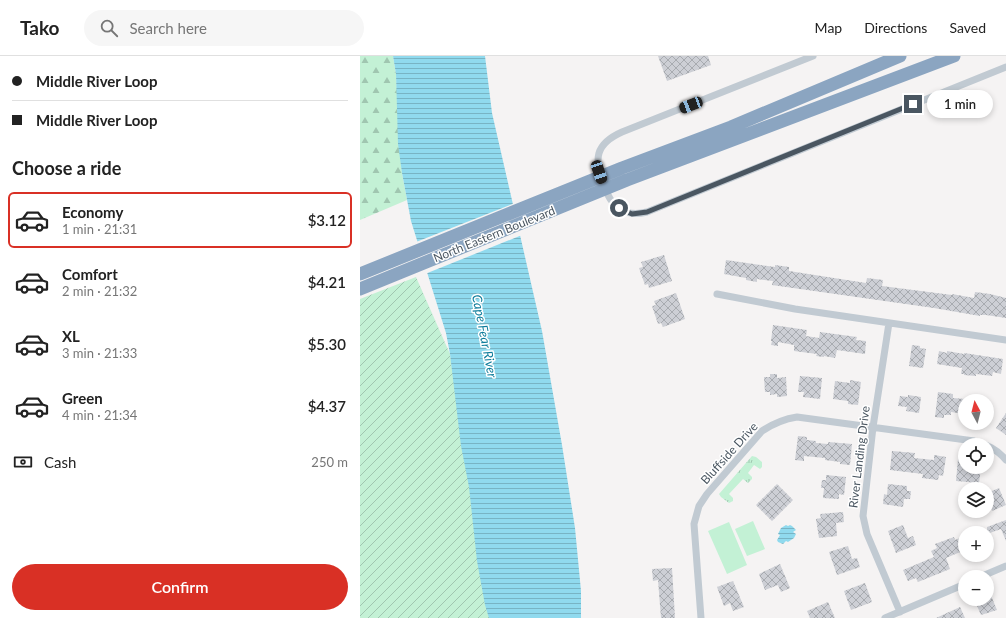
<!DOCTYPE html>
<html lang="en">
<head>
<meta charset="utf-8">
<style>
	body { margin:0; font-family:Lato,sans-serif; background:#f6f6f6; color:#222; height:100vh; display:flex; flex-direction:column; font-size:15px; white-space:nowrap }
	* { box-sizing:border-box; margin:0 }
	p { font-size:13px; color:#767676 }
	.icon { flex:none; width:22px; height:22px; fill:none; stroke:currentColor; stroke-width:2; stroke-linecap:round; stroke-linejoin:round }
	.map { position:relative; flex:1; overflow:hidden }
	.side { display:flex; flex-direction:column; background:#fff; width:360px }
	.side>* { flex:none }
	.top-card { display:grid; align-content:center; height:88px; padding:0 12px; background:#fff }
	.needle { width:26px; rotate:353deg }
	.tools { position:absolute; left:598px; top:338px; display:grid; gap:8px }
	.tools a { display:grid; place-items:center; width:36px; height:36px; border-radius:50%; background:#fff; box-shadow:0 2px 6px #0003; font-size:20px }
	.end { position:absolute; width:18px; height:18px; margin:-9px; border:5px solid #4a5661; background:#fff; box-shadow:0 0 0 2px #fff }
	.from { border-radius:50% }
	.bubble { position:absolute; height:28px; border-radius:14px; background:#fff; box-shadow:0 2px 6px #0003; font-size:13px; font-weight:600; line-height:28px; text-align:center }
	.car { position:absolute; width:12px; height:24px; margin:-12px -6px; border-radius:5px; box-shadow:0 0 3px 1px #0007; background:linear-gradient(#222 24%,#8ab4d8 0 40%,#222 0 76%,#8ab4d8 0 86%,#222 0) }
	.top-card b { display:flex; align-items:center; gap:14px; height:38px; font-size:15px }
	.top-card b+b { border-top:1px solid #e0e0e0 }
	.top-card i { width:10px; height:10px; background:#222 }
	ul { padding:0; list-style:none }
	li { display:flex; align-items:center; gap:12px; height:56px; margin:0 8px 6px; padding:0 4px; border:2px solid transparent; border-radius:6px }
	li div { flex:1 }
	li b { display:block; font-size:15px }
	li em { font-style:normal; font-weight:600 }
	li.active { border-color:#d93025 }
	li>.icon { width:36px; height:36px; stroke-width:1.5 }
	h2 { padding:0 12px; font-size:18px; line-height:48px }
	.pay { display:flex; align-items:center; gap:10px; height:44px; padding:0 12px; font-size:15px }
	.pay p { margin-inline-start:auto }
	.cta { display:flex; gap:8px; margin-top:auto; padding:8px 12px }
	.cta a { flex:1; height:46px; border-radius:24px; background:#d93025; color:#fff; font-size:16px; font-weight:600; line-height:46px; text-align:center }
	header { display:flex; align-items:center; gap:24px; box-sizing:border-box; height:56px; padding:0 20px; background:#fff; border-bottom:1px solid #e0e0e0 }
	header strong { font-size:19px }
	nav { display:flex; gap:22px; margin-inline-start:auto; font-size:14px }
	.search { width:280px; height:36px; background:#f6f6f6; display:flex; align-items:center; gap:10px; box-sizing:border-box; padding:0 14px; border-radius:22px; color:#767676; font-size:15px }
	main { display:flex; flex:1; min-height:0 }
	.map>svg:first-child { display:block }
	.grass { fill:url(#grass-tufts) }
	.forest { fill:url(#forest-firs) }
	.garden { fill:url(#garden-furrows) }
	.pitch { fill:#c3f1d5 }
	.water { fill:url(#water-rules) }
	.pier { fill:#f5f3f3 }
	.building { fill:url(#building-cross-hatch) }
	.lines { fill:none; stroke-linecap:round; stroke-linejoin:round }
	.street { stroke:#c1cad2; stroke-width:7 }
	.highway { stroke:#8ba5c1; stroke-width:13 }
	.route { stroke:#4a5661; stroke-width:5 }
	.labels { text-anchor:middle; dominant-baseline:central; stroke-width:3; stroke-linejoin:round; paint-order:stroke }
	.street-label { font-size:12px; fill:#4a5661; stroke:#fff }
	.water-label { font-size:13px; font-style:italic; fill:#0c7c9b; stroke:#fff }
</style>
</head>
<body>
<header>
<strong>Tako</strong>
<div class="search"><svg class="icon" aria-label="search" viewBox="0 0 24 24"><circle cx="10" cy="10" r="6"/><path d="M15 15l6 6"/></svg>Search here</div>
<nav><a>Map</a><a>Directions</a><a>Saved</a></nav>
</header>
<main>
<section class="side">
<div class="top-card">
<b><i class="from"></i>Middle River Loop</b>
<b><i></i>Middle River Loop</b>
</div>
<h2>Choose a ride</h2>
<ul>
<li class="active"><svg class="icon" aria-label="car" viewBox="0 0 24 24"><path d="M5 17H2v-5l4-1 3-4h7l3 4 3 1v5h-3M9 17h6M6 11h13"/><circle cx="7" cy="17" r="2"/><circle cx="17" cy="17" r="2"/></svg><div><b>Economy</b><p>1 min · 21:31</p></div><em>$3.12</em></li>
<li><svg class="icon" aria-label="car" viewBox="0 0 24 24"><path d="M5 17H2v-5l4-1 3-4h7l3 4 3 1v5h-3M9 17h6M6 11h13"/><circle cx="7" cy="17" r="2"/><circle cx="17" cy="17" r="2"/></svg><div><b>Comfort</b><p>2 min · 21:32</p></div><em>$4.21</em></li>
<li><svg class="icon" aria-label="car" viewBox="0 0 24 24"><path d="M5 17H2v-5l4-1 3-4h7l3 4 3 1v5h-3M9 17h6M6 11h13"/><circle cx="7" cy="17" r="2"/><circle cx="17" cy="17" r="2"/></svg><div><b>XL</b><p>3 min · 21:33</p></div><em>$5.30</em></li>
<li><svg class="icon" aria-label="car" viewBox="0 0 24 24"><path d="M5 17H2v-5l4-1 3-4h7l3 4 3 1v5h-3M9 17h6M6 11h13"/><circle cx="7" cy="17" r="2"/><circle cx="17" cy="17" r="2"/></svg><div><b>Green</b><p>4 min · 21:34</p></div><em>$4.37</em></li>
</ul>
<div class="pay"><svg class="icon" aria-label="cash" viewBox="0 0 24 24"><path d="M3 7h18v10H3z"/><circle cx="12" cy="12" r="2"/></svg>Cash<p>250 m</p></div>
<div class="cta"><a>Confirm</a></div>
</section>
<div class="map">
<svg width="646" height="562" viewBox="0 0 646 562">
	<defs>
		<pattern id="grass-tufts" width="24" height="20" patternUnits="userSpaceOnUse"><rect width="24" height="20" fill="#c3f1d5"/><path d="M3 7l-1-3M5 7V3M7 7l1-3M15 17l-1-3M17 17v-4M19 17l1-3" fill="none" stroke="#a0c6b0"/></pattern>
		<pattern id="forest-firs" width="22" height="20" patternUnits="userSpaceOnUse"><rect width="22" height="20" fill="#c3f1d5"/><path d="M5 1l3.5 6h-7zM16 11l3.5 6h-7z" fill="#a0c6b0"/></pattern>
		<pattern id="garden-furrows" width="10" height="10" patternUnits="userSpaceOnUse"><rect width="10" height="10" fill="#c3f1d5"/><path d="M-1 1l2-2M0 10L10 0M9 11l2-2" fill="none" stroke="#a0c6b0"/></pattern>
		<pattern id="water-rules" width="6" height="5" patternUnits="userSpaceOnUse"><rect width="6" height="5" fill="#90daee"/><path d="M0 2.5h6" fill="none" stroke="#78b4c4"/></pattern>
		<pattern id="building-cross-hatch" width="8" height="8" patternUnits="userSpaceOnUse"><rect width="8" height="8" fill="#cdcfd5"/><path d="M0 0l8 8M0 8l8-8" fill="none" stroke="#a8abb0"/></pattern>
	</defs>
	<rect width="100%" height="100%" fill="#f5f3f3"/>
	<path class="grass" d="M392,400l4,1 6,5v5l-2,2 -6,-4 -6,8 4,4v2l-4,4 -5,-4 -14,15 4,4v3l-4,2 -8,-6 -2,-3z"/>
	<path class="forest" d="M0,0h33l3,18 6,99 5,27 -47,20z"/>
	<path class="garden" d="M56,221l34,77 40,264h-130v-319z"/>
	<path class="pitch" d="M393,465l12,28 -18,7 -12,-27z
		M369,466l18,43 -20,9 -19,-43z"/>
	<path class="water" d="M33,0h92l7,57 50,218 20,114 13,83 6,63v27h-92l-4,-13 -8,-44 -8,-74 -8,-41 -11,-92 -4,-21 -35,-112 -9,-48 -4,-29 -2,-70z
		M426,469l2,1 2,-1 2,1 4,4 -3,2 3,2 -2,4 -6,4 -2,-1 -3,3 -5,-2 -1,-2 3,-5 -2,-1 3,-6z"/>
	<path class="pier" d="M155,147l7,32 -97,39 -9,-32z"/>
	<path class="building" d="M298,0h50l3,9 -44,16z
		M304,199l8,26 -23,7 -1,-4 -3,1 -6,-17 4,-1 -2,-5z
		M366,204l49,7v-2l14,2v4l77,12 1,-5 16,2 -1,6 70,9v-1l22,4 1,-6 15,2 16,4v20l-20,-3h-6v1l-46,-8 -162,-23 1,-4 -16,-2v3l-11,-2v-2l-22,-4z
		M316,237l9,26 -22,8 -2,-4 -3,1 -6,-18 4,-1 -2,-4z
		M413,269l34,5 -1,6 13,2 1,-6 37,5 -1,3 10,1 -1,13 -28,-4 -2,8 -11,-2v1l-8,-1 1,-2 -23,-3v-6l-16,-3v4l-7,-1 1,-4h-1z
		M552,289l8,1v2l6,1 -3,19 -14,-2z
		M579,295l8,2v-2l17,3v-1l39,6 -2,15 -8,-2 -1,4 -16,-2v2l-12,-1v-1h-3l1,-6 -25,-4z
		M410,318h7v4l9,-1 1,19 -10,1v-3l-7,1v-3h-5l-1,-15h6z
		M440,320l22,2 -2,21 -17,-2 1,-5h-6z
		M490,324l11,2 -3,23 -10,-1v-3l-15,-2 2,-18 15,2z
		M578,336l15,2v4l12,1v15l-14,-2v3h-7v3l-9,-1z
		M548,339l13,2 -2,16 -13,-2 1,-4 -9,-1 2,-10 8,1z
		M646,357v22l-10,-7z
		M438,380l9,1v3l9,1v2l12,1v-2l24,2 -2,21 -10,-1v-2l-15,-2v-2l-21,-2v5l-9,-1z
		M532,395l23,2 -1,5 20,2v-5l12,2 -3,19 -4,-1 -1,5 -16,-2 1,-4 -33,-4z
		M598,403l7,1v7h16l-2,16 -23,-2z
		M466,419l20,2 -2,18 -5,-1v5l-16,-1 1,-10h-3l1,-8h4z
		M417,428l16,16 -21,21 -16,-16z
		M528,428l19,2v5h4l-1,8h-6l-1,8 -20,-3 1,-10 3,1z
		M639,432l7,17 -14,6 -1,-4 -4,1v-15z
		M483,456l1,10 -8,1 1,13 -18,2 -3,-19 5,-1 -1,-4z
		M646,464v21l-5,-12 -14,5v-7z
		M543,469l5,13 5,-2 3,9 -20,8 -8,-22z
		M605,480v14l-19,8 4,11 -32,13 -2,-4 -8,3 -5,-11 31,-13 -3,-6 6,-3 -2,-4 19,-7 1,3z
		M488,490l4,13 5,-1 3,9 -23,8 -8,-23z
		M420,508l10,24 -9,4 -3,-7 -13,5 -6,-16z
		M312,512l3,50h-14l-3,-38 -5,1 -1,-12z
		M373,525l11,26 -11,4 -3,-8 -6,3 -7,-19z
		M505,527l7,19 -21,8 -7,-19z
		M627,530l10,24 -16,5 -7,-16h13z
		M468,546l7,16h-25l-3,-7z
		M600,551l5,11h-29z"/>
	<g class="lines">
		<path class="street" d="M453,0l-191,76c-27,12 -28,27 -19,52 8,22 20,34 44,28l359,-145
			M357,238l78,15 211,31
			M529,267l-16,104 -10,89 4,18 33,78
			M620,521l26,-11
			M341,562l-7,-94 5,-18 8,-12 55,-63c12,-8 22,-12 35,-14l177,24c13,4 23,8 32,19
			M525,562l80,-34"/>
		<path class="highway" d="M0,218l262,-106 109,-41 169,-71
			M0,233l267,-109 327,-124"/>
	</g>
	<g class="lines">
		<path class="route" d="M259,152l13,6 15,-2 266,-108"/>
	</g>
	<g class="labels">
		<g class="street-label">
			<text transform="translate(134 178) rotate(-22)">North Eastern Boulevard</text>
			<text transform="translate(369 397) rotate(-48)">Bluffside Drive</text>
			<text transform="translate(499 401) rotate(-83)">River Landing Drive</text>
		</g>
		<g class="water-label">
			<text transform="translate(125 280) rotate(79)">Cape Fear River</text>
		</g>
	</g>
</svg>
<div class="tools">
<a><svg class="needle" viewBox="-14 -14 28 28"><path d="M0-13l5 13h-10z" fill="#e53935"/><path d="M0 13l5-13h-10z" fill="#767676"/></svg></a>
<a><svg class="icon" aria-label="locate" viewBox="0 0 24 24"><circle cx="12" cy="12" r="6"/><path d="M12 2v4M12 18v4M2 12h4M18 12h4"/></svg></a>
<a><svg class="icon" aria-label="layers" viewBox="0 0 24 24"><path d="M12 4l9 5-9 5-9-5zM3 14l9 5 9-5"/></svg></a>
<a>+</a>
<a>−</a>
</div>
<i class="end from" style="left:259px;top:152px"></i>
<i class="end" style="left:553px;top:48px"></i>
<div class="bubble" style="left:567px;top:34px;width:66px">1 min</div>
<i class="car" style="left:331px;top:49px;rotate:249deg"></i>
<i class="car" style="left:239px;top:116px;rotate:161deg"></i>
</div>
</main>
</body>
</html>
